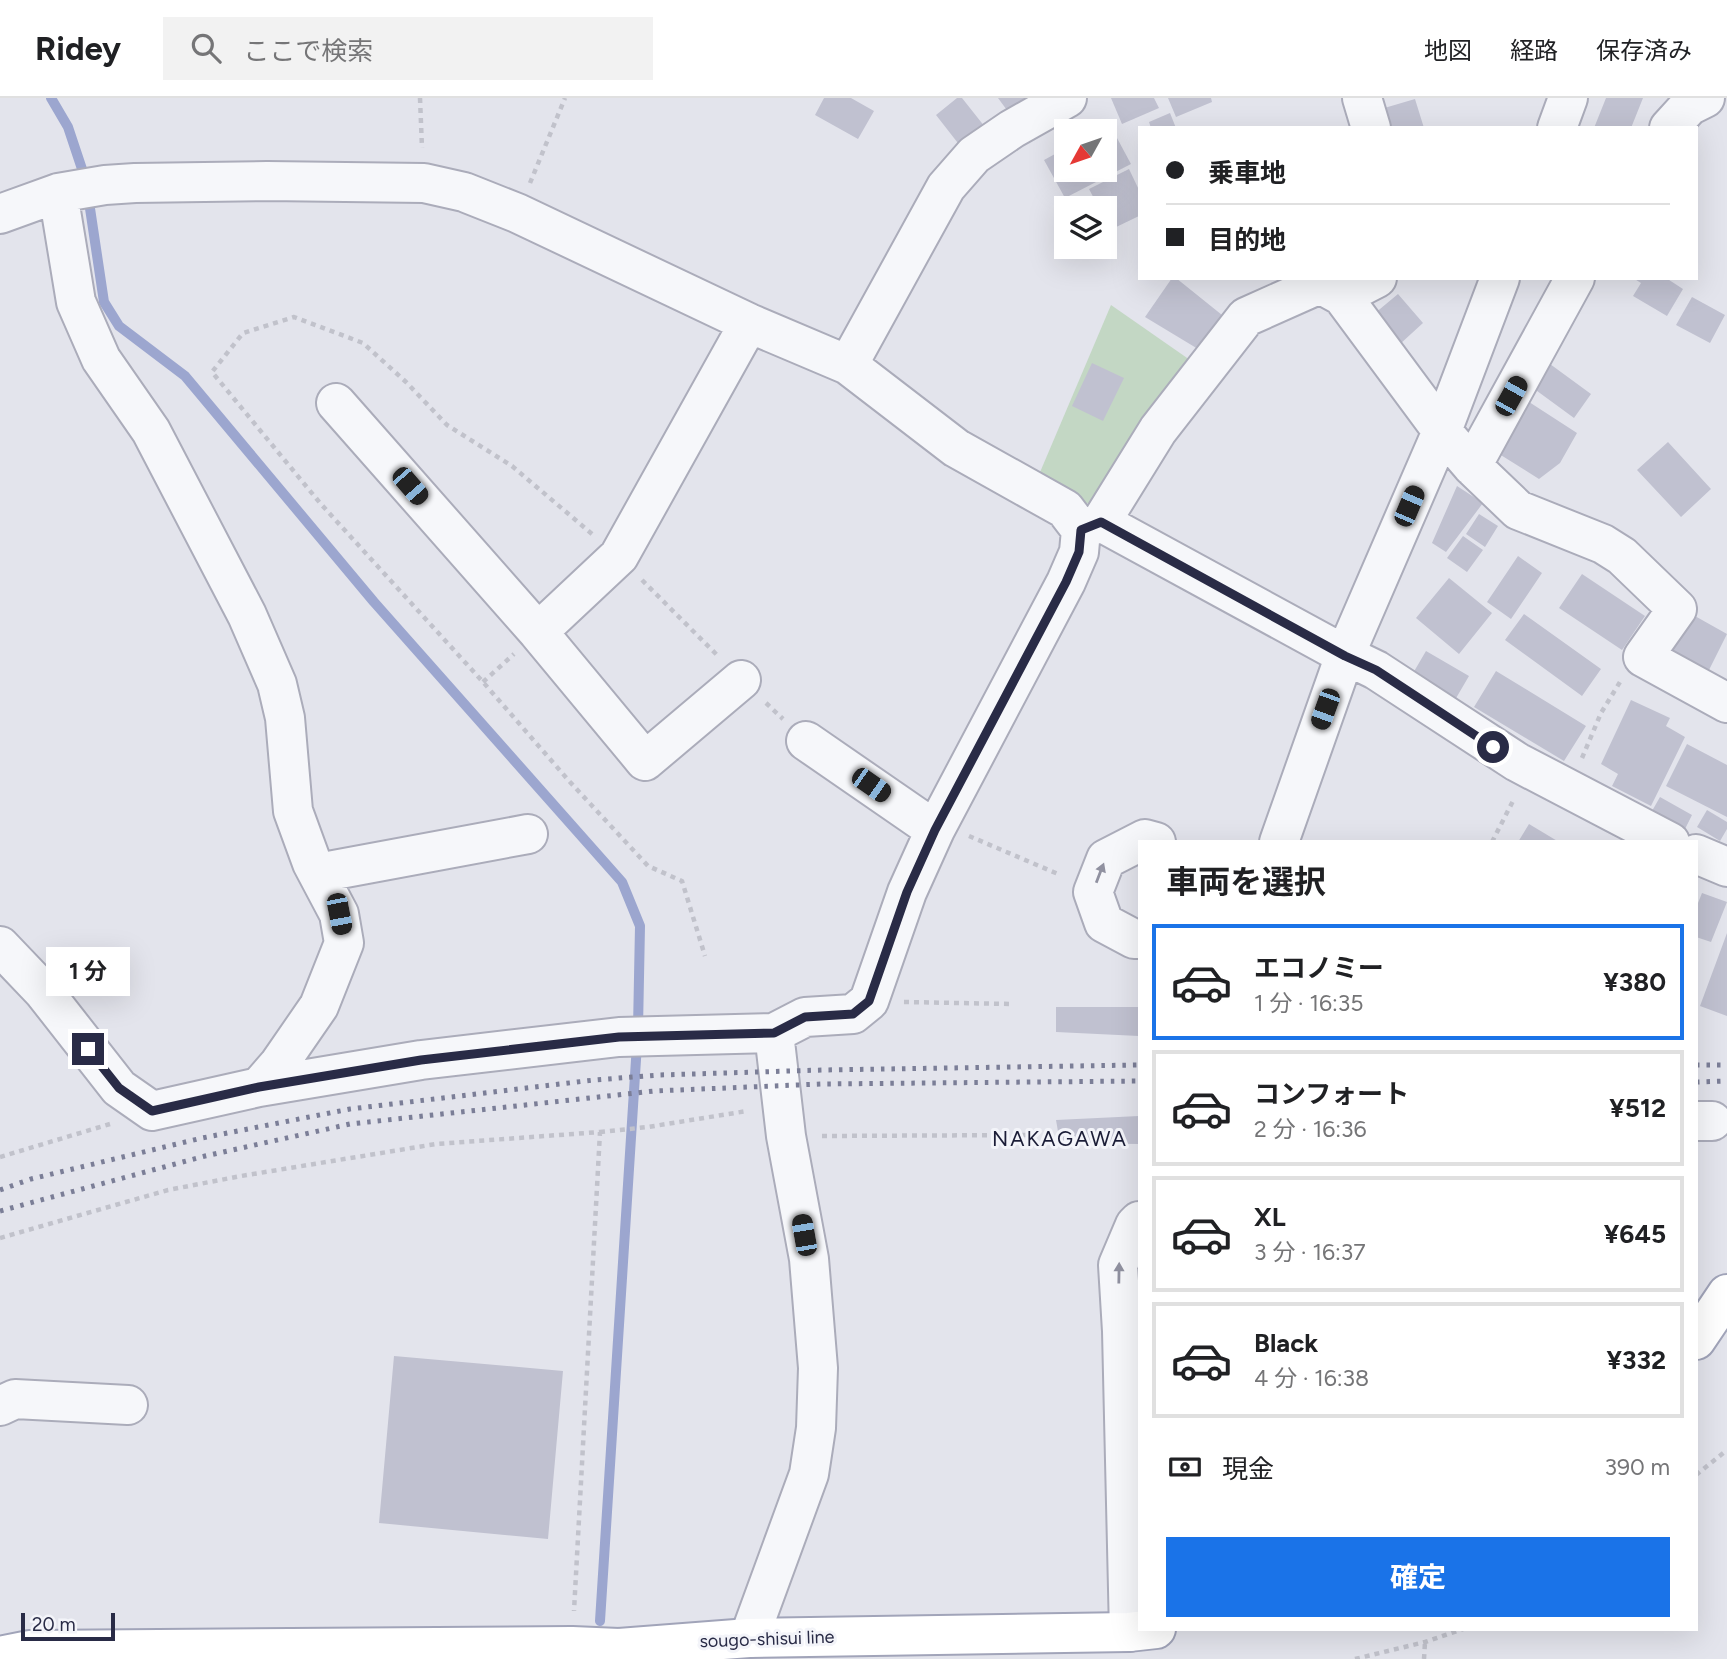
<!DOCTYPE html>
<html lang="ja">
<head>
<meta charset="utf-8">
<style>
	body { margin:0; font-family:Figtree,"Noto Sans JP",sans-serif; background:#f2f2f2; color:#202124; height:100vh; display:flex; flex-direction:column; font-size:26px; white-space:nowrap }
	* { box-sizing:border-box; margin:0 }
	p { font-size:23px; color:#757577 }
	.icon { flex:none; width:38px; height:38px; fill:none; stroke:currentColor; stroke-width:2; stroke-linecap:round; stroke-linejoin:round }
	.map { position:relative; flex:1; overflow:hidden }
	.drawer { position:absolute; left:1138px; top:742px; width:560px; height:791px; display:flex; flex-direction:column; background:#fff; border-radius:0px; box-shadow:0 7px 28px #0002 }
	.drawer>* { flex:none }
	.banner { position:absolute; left:1138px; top:28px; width:560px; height:154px; border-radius:0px; box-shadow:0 7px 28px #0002; display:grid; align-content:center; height:154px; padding:0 28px; background:#fff }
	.needle { width:46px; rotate:230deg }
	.controls { position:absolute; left:1054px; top:21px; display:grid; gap:14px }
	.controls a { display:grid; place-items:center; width:63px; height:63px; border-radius:0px; background:#fff; box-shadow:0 7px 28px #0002; font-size:35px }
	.scale { position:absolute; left:21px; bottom:18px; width:94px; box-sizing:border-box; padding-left:7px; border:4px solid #292b46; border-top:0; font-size:19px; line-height:24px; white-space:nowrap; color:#292b46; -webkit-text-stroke:5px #f3f4f9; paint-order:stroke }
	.end { position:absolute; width:32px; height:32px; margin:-16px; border:9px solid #292b46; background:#fff; box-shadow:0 0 0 4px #fff }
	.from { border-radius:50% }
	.bubble { position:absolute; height:49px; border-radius:0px; background:#fff; box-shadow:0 7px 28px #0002; font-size:23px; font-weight:700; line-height:49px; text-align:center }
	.car { position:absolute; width:21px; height:42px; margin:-21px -10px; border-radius:9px; box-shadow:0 0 5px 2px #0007; background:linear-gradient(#222 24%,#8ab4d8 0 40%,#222 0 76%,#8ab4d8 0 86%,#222 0) }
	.banner b { display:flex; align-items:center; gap:24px; height:66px; font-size:26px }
	.banner b+b { border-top:2px solid #e0e0e0 }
	.banner i { width:18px; height:18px; background:#202124 }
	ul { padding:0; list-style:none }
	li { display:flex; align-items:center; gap:21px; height:116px; margin:0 14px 10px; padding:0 14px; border:4px solid #e0e0e0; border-radius:0px }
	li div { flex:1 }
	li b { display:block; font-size:26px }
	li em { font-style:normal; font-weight:700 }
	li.selected { border-color:#1a73e8 }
	li>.icon { width:63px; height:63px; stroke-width:1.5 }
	h2 { padding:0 28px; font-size:32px; line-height:84px }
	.pay { display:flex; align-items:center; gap:18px; height:77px; padding:0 28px; font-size:26px }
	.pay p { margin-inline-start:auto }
	.button { display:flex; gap:14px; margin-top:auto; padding:14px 28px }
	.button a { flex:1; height:80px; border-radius:0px; background:#1a73e8; color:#fff; font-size:28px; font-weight:700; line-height:80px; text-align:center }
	header { display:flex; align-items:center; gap:42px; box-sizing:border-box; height:98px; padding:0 35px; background:#fff; border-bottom:2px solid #e0e0e0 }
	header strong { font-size:33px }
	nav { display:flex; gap:38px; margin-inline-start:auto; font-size:24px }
	.search { width:490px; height:63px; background:#f2f2f2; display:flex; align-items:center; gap:18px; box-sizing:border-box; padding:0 24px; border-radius:0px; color:#757577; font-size:26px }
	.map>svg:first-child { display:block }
	.green { fill:#c3d7c4 }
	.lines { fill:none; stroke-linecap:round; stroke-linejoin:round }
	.stream { stroke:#9ca6cf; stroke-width:10 }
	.building { fill:#c0c1d0 }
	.minor-casing { stroke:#abacba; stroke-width:42 }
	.major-casing { stroke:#a1a4b9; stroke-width:42 }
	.path { stroke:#c1c2cb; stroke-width:4.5; stroke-dasharray:5 5; stroke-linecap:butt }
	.minor { stroke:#f6f7fa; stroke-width:38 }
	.major { stroke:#fff; stroke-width:38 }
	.rail { stroke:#7b7e97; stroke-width:5; stroke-dasharray:3.5 7; stroke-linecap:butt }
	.oneway { fill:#9091a0 }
	.route { stroke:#292b46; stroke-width:9 }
	.labels { text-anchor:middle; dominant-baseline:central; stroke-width:6; stroke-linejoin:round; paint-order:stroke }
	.street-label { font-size:18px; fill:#292b46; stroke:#f3f4f9 }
	.quarter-label { font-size:21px; letter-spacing:2px; fill:#1b1d37; stroke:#f3f4f9 }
</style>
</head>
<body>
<header>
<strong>Ridey</strong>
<div class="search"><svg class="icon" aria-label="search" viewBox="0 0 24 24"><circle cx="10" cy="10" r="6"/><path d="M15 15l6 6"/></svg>ここで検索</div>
<nav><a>地図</a><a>経路</a><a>保存済み</a></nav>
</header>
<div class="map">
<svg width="1727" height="1561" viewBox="0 0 1727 1561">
	<rect width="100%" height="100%" fill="#e3e4ec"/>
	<path class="green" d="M1111,207l79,55 -98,145 -57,-21z"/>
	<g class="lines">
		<path class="stream" d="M51,0l17,29 18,54
			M88,97l16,107 15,24 66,50 189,226 248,280 18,44 -2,103
			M600,1523l37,-577"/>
	</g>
	<path class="building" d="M824,0h27l23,13 -16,28 -43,-24z
		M957,0h5l23,29 -24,20 -25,-32z
		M998,0h39l-25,19z
		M1111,0h43l5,10 -37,16z
		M1168,0h43l1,4 -36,15z
		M1606,0h37l-12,30h-37z
		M1415,1l9,29h-37l-6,-19z
		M1170,15l6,15h-25l-2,-6z
		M1110,27l21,39 -66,34 -21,-38 22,-12v22h38v-39h-6z
		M1129,71l10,21v26l-29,14 -6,-11v-11h-5l-10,-19z
		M1172,180h4l46,37 -24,34 -53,-32z
		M1633,180h33l17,11 -16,27 -34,-20 8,-13z
		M1398,196l25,29 -23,21 -26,-30z
		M1692,199l33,18 -15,28 -34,-18z
		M1092,265l32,15 -21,43 -31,-15z
		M1550,266l41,30 -17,24 -41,-30z
		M1526,302l51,33 -17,30 -21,16 -43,-27z
		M1668,344l43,47 -30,28 -44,-47z
		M1457,388l26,17 -37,49 -14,-9z
		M1479,416l19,12 -13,21 -19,-13z
		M1463,438l20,14 -16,22 -20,-14z
		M1518,458l24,17 -31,46 -24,-17z
		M1582,476l63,42 -23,34 -63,-42z
		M1449,480l43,35 -33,41 -43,-36z
		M1686,513l41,23 -19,38 -43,-23z
		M1524,516l77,55 -19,27 -77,-56z
		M1426,553l43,25 -17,29 -43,-25z
		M1496,573l90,55 -22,35 -90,-54z
		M1631,602l39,18 -4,8 19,11 -34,69 -39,-20 6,-12 -17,-10z
		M1687,646l40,21v52l-61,-31z
		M1660,699l32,18 -7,14 -33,-18z
		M1707,712l20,12v7l-7,12 -23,-14z
		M1529,726l30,18h-41z
		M1702,795l25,9 -16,40 -15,-5v-29z
		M1727,835v83l-27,-10z
		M1056,909h83v29l-83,-4z
		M1139,1018v28l-79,-1 -4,-23z
		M394,1258l169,15 -15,168 -169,-16z"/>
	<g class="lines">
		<defs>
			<path id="minor" d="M1362,0l9,30
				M1557,30l11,-30
				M1669,30l20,-22 16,-8
				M58,95l18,109 25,57 50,72 96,184 30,69 8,34 8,93 19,52 27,51 5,29 -25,63 -40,58 -20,23
				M0,116l58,-21 47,-8 30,-2 132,-2 157,2 40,9 53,21 232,110 99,42 108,83 109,61 16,21 -2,22 -13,30 -131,248 -28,62 -38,109 -16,13 -48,3 -31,16 -155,4 -198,23 -162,27 -107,24 -33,-23 -76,-97 -43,-45
				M1342,198l35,-18
				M848,267l98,-178 28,-32 38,-26 55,-31
				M336,305l202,229 107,129 96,-81
				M1472,368l103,-188
				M1101,424l57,-92 88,-113 74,-33 22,12 100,135 30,35 46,44 85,34 19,12 55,53 -34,48 84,46
				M1081,432l20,-8 244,133 31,15 141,92 153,80
				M538,534l81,-76 130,-233
				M806,643l129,89
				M1279,744l66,-187 97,-224 58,-153
				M1696,756l31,13
				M318,775l210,-39
				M1139,841h-5l-30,-16 -11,-31 13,-33 39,-20 11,3
				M1696,1023h16
				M0,1308l15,-7 113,6
				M1129,1534l-7,-301 -4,-66 17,-40 4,-4
				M749,1540l60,-164 7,-46 2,-60 -9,-109 -23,-123 -12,-103"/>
			<path id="major" d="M1696,1242l31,-46
				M0,1558l29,-6 543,-4 47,2 130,-10 380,-6 27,-3"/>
		</defs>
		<use href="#minor" class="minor-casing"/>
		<use href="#major" class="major-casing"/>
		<path class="path" d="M420,0l2,50
			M530,85l35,-85
			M592,436l-80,-68 -65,-41 -41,-43 -43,-39 -69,-26 -51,16 -31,39 108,131 163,179 87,100 78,84 34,15 23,75
			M642,482l75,75
			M483,584l31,-28
			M766,605l17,16
			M1582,660l19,-45 19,-31
			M969,738l89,38
			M1492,744l22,-43
			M904,904l107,2
			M600,1034l48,-5 99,-16
			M822,1038l211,-1
			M0,1059l110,-33
			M0,1140l168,-48 73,-14 195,-32 164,-12 -26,479
			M1696,1377l31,-25
			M1355,1561l70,-17 38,-13
			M1424,1561l1,-17"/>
		<use href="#minor" class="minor"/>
		<use href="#major" class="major"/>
		<path class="rail" d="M1696,967h31
			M1696,984l31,-1
			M0,1092l31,-11 171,-41 148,-29 244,-29 65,-5 164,-5 316,-5
			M0,1113l205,-55 145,-32 304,-33 167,-7 318,-3"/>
	</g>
	<defs><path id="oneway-solid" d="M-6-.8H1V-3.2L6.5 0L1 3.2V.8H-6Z" transform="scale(1.75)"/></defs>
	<g class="oneway">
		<use href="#oneway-solid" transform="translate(1100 775) rotate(-69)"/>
		<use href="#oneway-solid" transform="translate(1119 1175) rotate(-89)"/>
	</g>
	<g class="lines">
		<path class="route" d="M88,951l31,39 33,23 107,-24 162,-27 198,-23 155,-4 31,-16 48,-3 16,-13 38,-109 28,-62 131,-248 13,-30 2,-22 20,-8 244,134 31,14 117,77"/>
	</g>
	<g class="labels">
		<g class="street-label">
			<text transform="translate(767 1541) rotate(-2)">sougo-shisui line</text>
		</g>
		<g class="quarter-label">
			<text x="1060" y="1040">NAKAGAWA</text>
		</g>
	</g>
</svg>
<div class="controls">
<a><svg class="needle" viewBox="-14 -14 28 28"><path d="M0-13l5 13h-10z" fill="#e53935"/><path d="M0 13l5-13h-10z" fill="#757577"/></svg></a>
<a><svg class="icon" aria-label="layers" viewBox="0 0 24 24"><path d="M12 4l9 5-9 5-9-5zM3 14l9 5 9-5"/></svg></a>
</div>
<div class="scale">20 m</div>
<i class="end from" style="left:1493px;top:649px"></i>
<i class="end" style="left:88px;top:951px"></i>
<div class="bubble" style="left:46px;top:849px;width:84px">1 分</div>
<i class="car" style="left:1511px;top:298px;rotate:29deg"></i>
<i class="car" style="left:410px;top:388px;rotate:139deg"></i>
<i class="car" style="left:1409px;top:408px;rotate:23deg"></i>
<i class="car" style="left:1325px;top:611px;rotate:200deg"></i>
<i class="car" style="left:871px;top:687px;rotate:125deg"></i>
<i class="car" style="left:339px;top:816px;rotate:169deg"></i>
<i class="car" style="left:804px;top:1137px;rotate:350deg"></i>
<div class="banner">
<b><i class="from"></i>乗車地</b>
<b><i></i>目的地</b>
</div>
<section class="drawer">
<h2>車両を選択</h2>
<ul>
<li class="selected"><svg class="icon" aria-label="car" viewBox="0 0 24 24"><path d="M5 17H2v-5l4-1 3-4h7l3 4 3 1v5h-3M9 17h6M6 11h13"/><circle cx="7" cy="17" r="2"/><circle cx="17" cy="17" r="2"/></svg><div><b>エコノミー</b><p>1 分 · 16:35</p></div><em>¥380</em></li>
<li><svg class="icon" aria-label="car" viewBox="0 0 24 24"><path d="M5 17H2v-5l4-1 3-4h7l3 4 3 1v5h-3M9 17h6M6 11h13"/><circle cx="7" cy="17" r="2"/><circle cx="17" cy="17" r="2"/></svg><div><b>コンフォート</b><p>2 分 · 16:36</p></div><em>¥512</em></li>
<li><svg class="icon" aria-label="car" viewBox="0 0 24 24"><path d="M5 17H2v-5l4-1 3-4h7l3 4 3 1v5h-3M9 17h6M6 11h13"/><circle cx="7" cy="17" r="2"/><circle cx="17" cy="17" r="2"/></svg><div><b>XL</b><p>3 分 · 16:37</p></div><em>¥645</em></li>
<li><svg class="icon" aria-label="car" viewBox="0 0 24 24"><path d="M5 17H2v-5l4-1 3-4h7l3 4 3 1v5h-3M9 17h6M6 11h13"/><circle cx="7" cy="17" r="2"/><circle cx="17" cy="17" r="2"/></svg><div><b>Black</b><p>4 分 · 16:38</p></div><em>¥332</em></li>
</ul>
<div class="pay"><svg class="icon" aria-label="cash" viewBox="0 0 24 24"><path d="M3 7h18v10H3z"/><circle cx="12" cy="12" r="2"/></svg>現金<p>390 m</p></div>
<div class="button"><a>確定</a></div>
</section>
</div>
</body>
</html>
